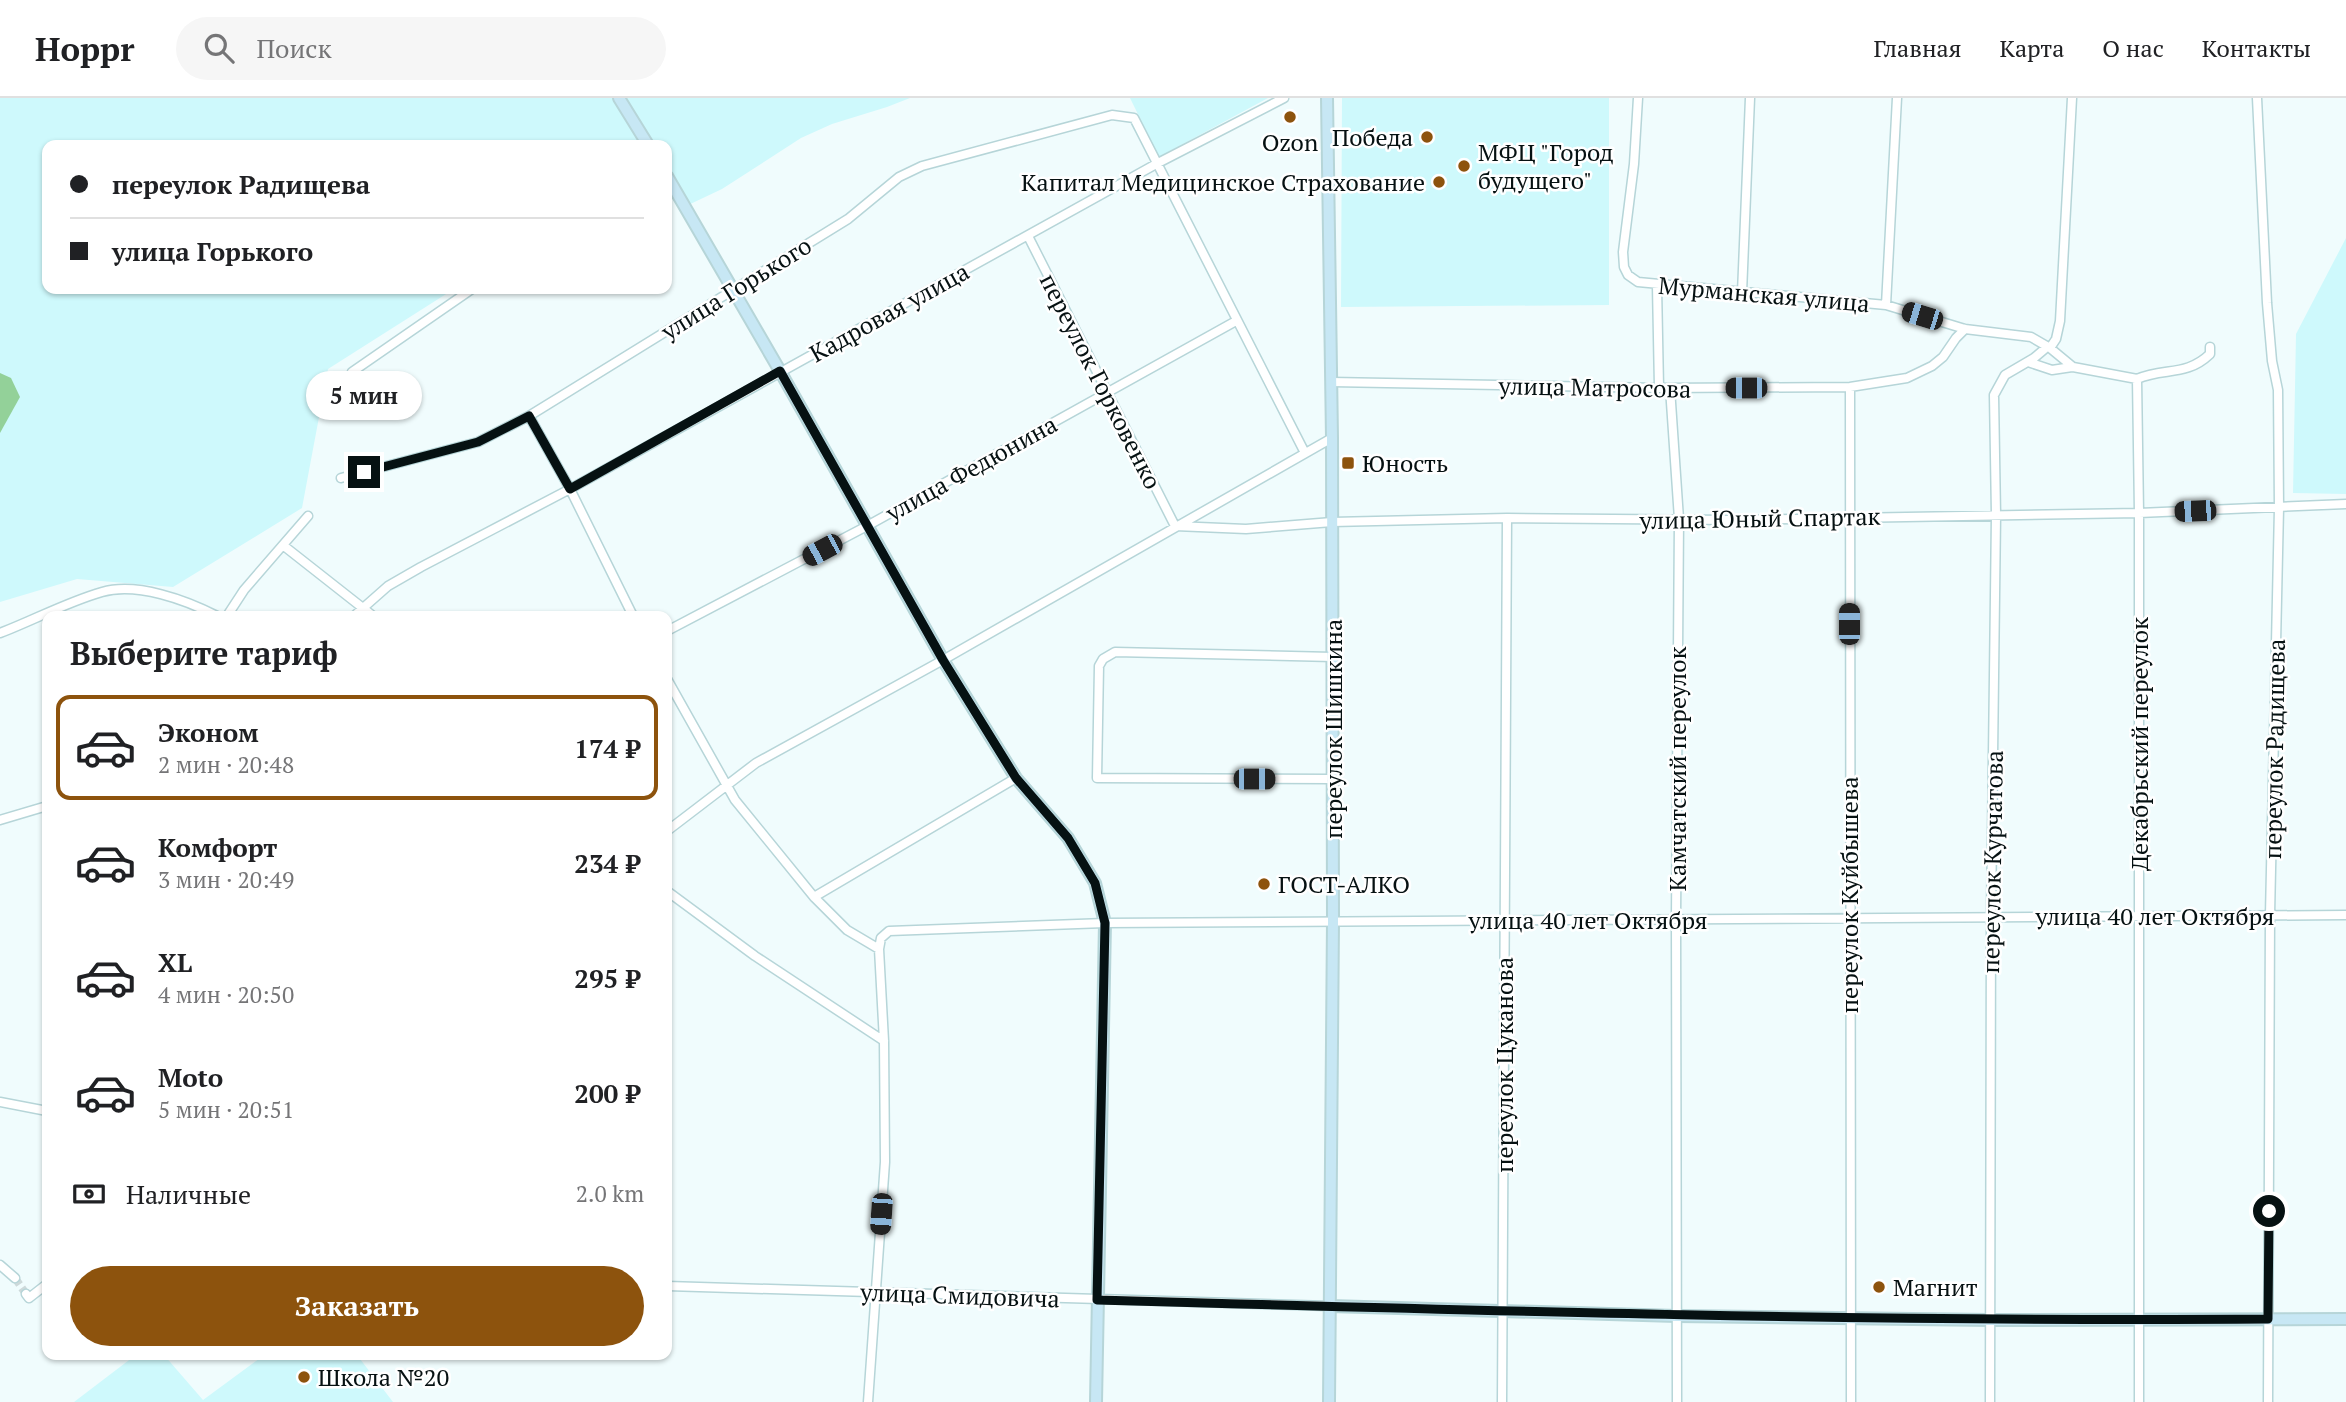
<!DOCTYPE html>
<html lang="ru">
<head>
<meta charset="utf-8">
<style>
	body { margin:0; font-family:"PT Serif",serif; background:#f6f6f6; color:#202124; height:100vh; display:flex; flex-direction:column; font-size:26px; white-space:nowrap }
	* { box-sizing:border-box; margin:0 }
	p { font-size:23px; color:#757577 }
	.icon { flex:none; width:38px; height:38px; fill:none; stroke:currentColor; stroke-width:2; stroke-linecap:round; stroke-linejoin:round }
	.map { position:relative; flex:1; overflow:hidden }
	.drawer { position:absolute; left:42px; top:513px; width:630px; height:749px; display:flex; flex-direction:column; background:#fff; border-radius:14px; box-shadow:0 2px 5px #0004 }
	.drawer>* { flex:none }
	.hud { position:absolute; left:42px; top:42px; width:630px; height:154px; border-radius:14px; box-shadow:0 2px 5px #0004; display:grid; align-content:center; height:154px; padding:0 28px; background:#fff }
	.end { position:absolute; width:32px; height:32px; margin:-16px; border:9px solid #061112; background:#fff; box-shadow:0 0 0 4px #fff }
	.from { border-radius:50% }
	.bubble { position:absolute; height:49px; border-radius:24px; background:#fff; box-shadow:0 2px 5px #0004; font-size:23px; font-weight:700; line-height:49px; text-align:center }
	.car { position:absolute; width:21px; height:42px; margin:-21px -10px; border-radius:9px; box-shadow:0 0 5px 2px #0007; background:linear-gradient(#222 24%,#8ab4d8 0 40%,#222 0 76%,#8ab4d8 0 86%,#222 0) }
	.hud b { display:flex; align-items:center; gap:24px; height:66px; font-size:26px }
	.hud b+b { border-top:2px solid #e0e0e0 }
	.hud i { width:18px; height:18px; background:#202124 }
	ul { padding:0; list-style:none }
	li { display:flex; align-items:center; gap:21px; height:105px; margin:0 14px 10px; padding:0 14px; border:4px solid transparent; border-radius:14px }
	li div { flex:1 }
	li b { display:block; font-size:26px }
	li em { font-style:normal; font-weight:700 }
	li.selected { border-color:#8d530d }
	li>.icon { width:63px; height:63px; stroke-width:1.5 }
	h2 { padding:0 28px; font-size:32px; line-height:84px }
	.pay { display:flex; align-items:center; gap:18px; height:77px; padding:0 28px; font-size:26px }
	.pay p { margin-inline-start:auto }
	.button { display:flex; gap:14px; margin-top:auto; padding:14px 28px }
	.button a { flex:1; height:80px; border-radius:42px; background:#8d530d; color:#fff; font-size:28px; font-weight:700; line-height:80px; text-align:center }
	header { display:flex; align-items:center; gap:42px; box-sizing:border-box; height:98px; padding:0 35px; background:#fff; border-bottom:2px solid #e0e0e0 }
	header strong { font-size:33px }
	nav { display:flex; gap:38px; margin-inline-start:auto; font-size:24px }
	.search { width:490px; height:63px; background:#f6f6f6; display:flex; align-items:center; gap:18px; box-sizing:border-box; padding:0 24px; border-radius:38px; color:#757577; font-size:26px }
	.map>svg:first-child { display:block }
	.built { fill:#cef9fc }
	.forest { fill:#93d199 }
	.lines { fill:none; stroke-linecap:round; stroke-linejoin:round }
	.street-tunnel { stroke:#cdd9da; stroke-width:8; stroke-dasharray:8 4; stroke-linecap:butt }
	.street-casing { stroke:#b6d5d8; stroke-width:11 }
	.secondary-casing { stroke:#b6d5d8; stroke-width:14 }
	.street { stroke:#fff; stroke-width:8 }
	.secondary { stroke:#c7e7f4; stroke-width:10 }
	.route { stroke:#061112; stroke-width:9 }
	.poi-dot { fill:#8d530d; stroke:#fff; stroke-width:2.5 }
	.labels { text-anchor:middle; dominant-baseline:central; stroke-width:5; stroke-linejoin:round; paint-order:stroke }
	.poi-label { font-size:24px; fill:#061112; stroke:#fff; text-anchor:start }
	.street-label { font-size:24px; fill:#061112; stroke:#fff }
</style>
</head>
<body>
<header>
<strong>Hoppr</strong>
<div class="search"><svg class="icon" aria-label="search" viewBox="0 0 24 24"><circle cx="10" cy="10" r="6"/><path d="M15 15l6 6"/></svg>Поиск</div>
<nav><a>Главная</a><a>Карта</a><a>О нас</a><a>Контакты</a></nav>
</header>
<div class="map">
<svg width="2346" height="1304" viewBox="0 0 2346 1304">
	<rect width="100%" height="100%" fill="#f0fcfd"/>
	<path class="built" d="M0,0h910l-23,9 -55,17 -31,14 -79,51 -38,18 -17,-26v-36h-620v144h407l-126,80 -26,139 -129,79 -96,-8 -77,23z
		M1130,0h138l-109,59z
		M1342,0h267v207l-268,2z
		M2346,140v256l-53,-1 3,-159z
		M137,1256l27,1 39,45 61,-45h93l36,47h-319z"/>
	<path class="forest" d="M0,275l11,5 9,19 -20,36z"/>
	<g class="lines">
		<path class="street-tunnel" d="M15,1180l11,16"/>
		<defs>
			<path id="street" d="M1638,0l-4,66 -11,88 1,15 4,8 10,7 248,23 79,24 66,8 19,11 23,19 64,12c27,-12 49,-2 73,-25v-7
				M2257,0l10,205 5,58 6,29 1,118 -9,407 -2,487
				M1028,138l147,290 71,3 86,-7 175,-4 223,2 409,-7 207,-9
				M1657,188l2,102
				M1742,195l8,-195
				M1886,207l11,-207
				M2050,250l6,-9 4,-18 12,-223
				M2028,264l24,8 20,-3
				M352,274l120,-83
				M2137,281l2,134v889
				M1331,284l328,6 191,-1 57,-9 25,-12 11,-9 13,-19 9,-9
				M1850,289l1,1015
				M1670,290l9,131 -3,400 1,483
				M529,318l41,73 63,127
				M341,380l137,-36 51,-26 319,-197 51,-42 23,-11 190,-51 22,3 171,335
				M284,448l89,70
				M227,518l17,-26 64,-74
				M354,518l34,-30 33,-19 149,-78 588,-326 126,-65
				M667,533l200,-105 369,-205
				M0,535c34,-13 67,-31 102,-41 35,-10 84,8 115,24
				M667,581l68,121 79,97 33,33 32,19 2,-11 8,-7 216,-8 1241,-8
				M1332,681l-235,-1 2,-112 4,-7 12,-7 218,5
				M0,722l47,-14
				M667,733l89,-68 187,-103 389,-222
				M667,793l88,65 129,85
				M814,799l202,-119
				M0,1004l47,9
				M0,1167l15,13
				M667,1188l663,20
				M26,1196l3,4 18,-14
				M868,1304l17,-240 -1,-121 -5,-92
				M1502,1304l5,-884
				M1990,1304l1,-485 5,-402 -2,-120 11,-20 29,-17 13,-11"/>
			<path id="secondary" d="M619,0l29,47
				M1327,0l5,340 1,483 -4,481
				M667,78l113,195 163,289 73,118 52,60 27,45 10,40 -9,479
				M1330,1208l347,10 313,4 356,-1"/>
		</defs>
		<use href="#street" class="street-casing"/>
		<use href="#secondary" class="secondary-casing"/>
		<use href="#street" class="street"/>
		<use href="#secondary" class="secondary"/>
	</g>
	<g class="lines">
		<path class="route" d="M364,374l114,-30 51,-26 41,73 210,-118 163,289 73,118 52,60 27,45 10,40 -8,377c390,11 781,22 1171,19l1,-108"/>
	</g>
	<g class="poi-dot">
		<circle cx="1290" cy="19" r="7"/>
		<circle cx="1427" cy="39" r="7"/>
		<circle cx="1464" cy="68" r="7"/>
		<circle cx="1439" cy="84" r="7"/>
		<rect x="1341" y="358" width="14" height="14" rx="3.5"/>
		<circle cx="1264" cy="786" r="7"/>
		<circle cx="1879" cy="1189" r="7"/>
		<circle cx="304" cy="1279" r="7"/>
	</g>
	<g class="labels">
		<g class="poi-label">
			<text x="1413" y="39" text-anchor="end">Победа</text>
			<text x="1290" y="44" text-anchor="middle">Ozon</text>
			<text x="1478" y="54">МФЦ "Город<tspan x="1478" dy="28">будущего"</tspan></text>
			<text x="1425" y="84" text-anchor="end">Капитал Медицинское Страхование</text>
			<text x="1362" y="365">Юность</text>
			<text x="1278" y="786">ГОСТ-АЛКО</text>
			<text x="1893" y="1189">Магнит</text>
			<text x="318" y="1279">Школа №20</text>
		</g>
		<g class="street-label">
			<text transform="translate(736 190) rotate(-32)">улица Горького</text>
			<text transform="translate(1764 196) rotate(5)">Мурманская улица</text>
			<text transform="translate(889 214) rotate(-29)">Кадровая улица</text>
			<text transform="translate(1101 283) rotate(63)">переулок Горковенко</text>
			<text transform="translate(1595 289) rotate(1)">улица Матросова</text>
			<text transform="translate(971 370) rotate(-29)">улица Федюнина</text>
			<text transform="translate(1760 420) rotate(-1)">улица Юный Спартак</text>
			<text transform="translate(1333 631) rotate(-90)">переулок Шишкина</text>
			<text transform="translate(2139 646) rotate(-90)">Декабрьский переулок</text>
			<text transform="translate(2274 651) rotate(-89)">переулок Радищева</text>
			<text transform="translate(1677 671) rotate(-90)">Камчатский переулок</text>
			<text transform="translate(1992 764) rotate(-89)">переулок Курчатова</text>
			<text transform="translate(1849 797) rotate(-90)">переулок Куйбышева</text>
			<text x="2155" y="818">улица 40 лет Октября</text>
			<text x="1588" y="822">улица 40 лет Октября</text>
			<text transform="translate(1504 967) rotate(-90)">переулок Цуканова</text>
			<text transform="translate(960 1197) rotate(2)">улица Смидовича</text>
		</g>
	</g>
</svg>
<i class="end from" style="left:2269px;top:1113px"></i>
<i class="end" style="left:364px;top:374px"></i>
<div class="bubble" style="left:306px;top:273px;width:116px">5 мин</div>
<i class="car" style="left:1922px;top:218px;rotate:287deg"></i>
<i class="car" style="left:1746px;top:290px;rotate:270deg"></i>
<i class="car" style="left:2195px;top:413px;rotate:268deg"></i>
<i class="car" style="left:822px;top:452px;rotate:242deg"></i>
<i class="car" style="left:1849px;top:526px;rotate:0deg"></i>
<i class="car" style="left:1254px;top:681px;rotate:90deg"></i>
<i class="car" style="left:881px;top:1116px;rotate:184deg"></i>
<div class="hud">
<b><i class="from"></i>переулок Радищева</b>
<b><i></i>улица Горького</b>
</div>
<section class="drawer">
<h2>Выберите тариф</h2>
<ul>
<li class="selected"><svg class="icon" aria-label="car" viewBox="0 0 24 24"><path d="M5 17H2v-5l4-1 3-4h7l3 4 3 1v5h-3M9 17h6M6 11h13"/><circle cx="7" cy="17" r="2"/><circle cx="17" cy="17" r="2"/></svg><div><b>Эконом</b><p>2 мин · 20:48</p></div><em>174 ₽</em></li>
<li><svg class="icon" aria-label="car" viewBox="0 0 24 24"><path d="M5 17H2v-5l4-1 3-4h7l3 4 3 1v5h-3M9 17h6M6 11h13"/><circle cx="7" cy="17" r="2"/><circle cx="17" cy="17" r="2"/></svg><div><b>Комфорт</b><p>3 мин · 20:49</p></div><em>234 ₽</em></li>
<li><svg class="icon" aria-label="car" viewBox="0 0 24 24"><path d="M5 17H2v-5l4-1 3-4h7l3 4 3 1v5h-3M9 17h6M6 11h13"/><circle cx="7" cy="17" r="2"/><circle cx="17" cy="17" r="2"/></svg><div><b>XL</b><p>4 мин · 20:50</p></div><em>295 ₽</em></li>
<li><svg class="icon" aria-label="car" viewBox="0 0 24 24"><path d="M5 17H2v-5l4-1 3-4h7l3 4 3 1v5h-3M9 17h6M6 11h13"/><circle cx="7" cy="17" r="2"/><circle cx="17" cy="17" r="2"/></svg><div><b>Moto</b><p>5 мин · 20:51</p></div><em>200 ₽</em></li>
</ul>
<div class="pay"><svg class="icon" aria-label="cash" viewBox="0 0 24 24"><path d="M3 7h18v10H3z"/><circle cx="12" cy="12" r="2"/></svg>Наличные<p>2.0 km</p></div>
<div class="button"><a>Заказать</a></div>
</section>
</div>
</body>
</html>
